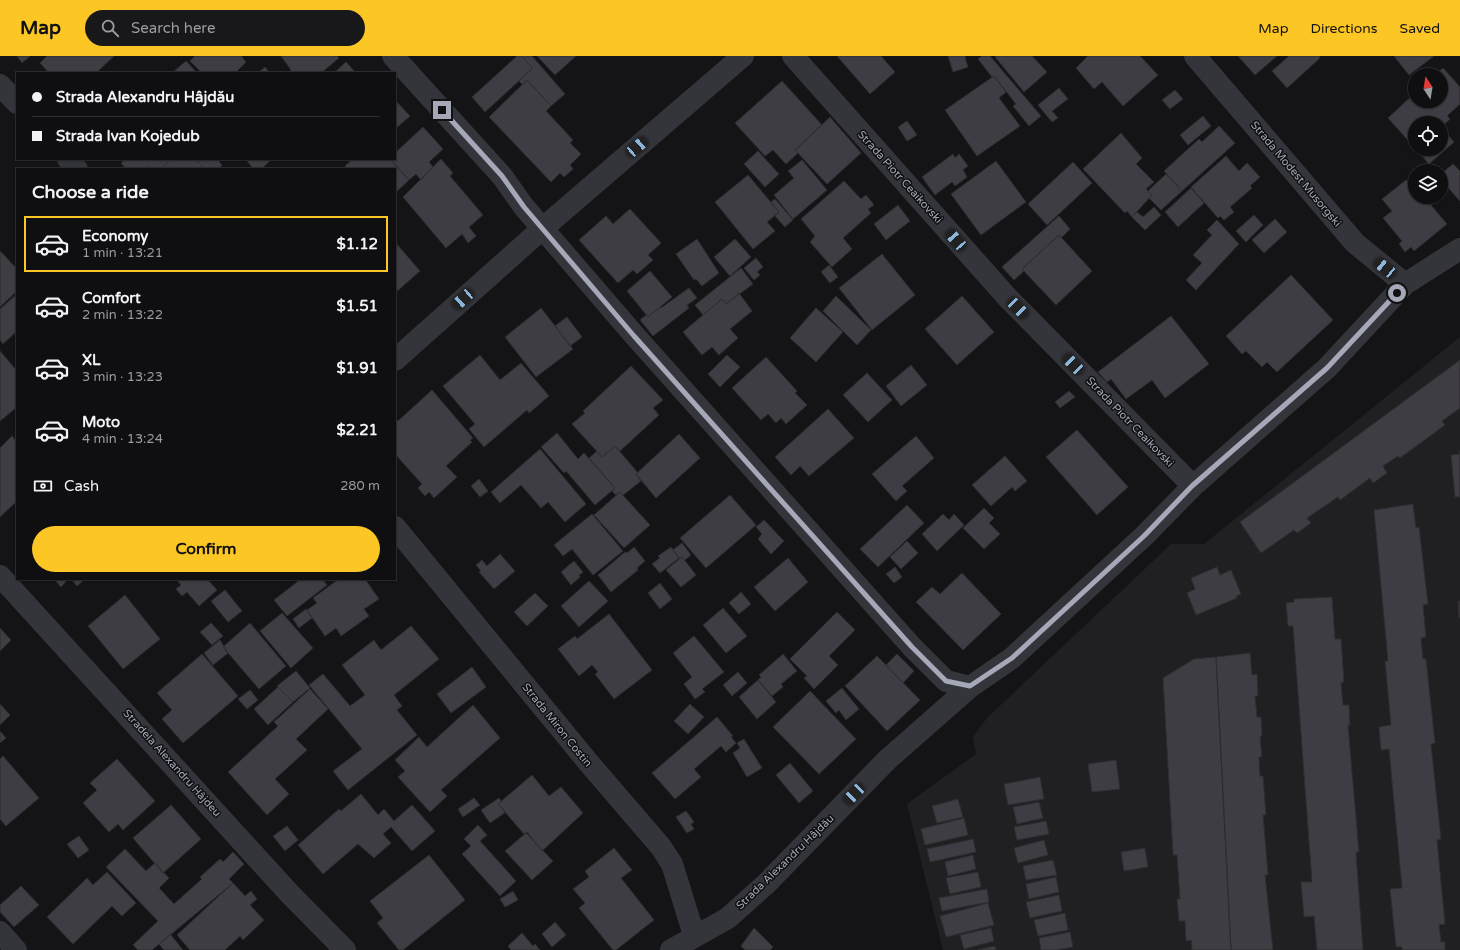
<!DOCTYPE html>
<html lang="en">
<head>
<meta charset="utf-8">
<style>
	body { margin:0; font-family:"Varela Round",sans-serif; background:#181719; color:#f1f3f6; height:100vh; display:flex; flex-direction:column; font-size:15px; white-space:nowrap }
	* { box-sizing:border-box; margin:0 }
	p { font-size:13px; color:#9b9c9f }
	.icon { flex:none; width:22px; height:22px; fill:none; stroke:currentColor; stroke-width:2; stroke-linecap:round; stroke-linejoin:round }
	.map { position:relative; flex:1; overflow:hidden }
	.details { position:absolute; left:16px; top:112px; width:380px; height:412px; display:flex; flex-direction:column; background:#0f0e10; border-radius:0px; box-shadow:0 1px 3px #0004,0 0 0 1px #2f2e30 }
	.details>* { flex:none }
	.banner { position:absolute; left:16px; top:16px; width:380px; height:88px; border-radius:0px; box-shadow:0 1px 3px #0004,0 0 0 1px #2f2e30; display:grid; align-content:center; height:88px; padding:0 16px; background:#0f0e10 }
	.needle { width:26px; rotate:348deg }
	.buttons { position:absolute; left:1408px; top:12px; display:grid; gap:8px }
	.buttons a { display:grid; place-items:center; width:40px; height:40px; border-radius:50%; background:#0f0e10; box-shadow:0 1px 3px #0004,0 0 0 1px #2f2e30; font-size:20px }
	.end { position:absolute; width:18px; height:18px; margin:-9px; border:5px solid #a4a8b7; background:#111; box-shadow:0 0 0 2px #111 }
	.from { border-radius:50% }
	.car { position:absolute; width:12px; height:24px; margin:-12px -6px; border-radius:5px; box-shadow:0 0 3px 1px #0007; background:linear-gradient(#222 24%,#8ab4d8 0 40%,#222 0 76%,#8ab4d8 0 86%,#222 0) }
	.banner b { display:flex; align-items:center; gap:14px; height:38px; font-size:15px }
	.banner b+b { border-top:1px solid #2f2e30 }
	.banner i { width:10px; height:10px; background:#f1f3f6 }
	ul { padding:0; list-style:none }
	li { display:flex; align-items:center; gap:12px; height:56px; margin:0 8px 6px; padding:0 8px; border:2px solid transparent; border-radius:0px }
	li div { flex:1 }
	li b { display:block; font-size:15px }
	li em { font-style:normal; font-weight:800 }
	li.active { border-color:#fcc724 }
	li>.icon { width:36px; height:36px; stroke-width:1.5 }
	h2 { padding:0 16px; font-size:18px; line-height:48px }
	.pay { display:flex; align-items:center; gap:10px; height:44px; padding:0 16px; font-size:15px }
	.pay p { margin-inline-start:auto }
	.cta { display:flex; gap:8px; margin-top:auto; padding:8px 16px }
	.cta a { flex:1; height:46px; border-radius:24px; background:#fcc724; color:#111; font-size:16px; font-weight:800; line-height:46px; text-align:center }
	header { display:flex; align-items:center; gap:24px; box-sizing:border-box; height:56px; padding:0 20px; background:#fcc724; color:#111 }
	header strong { font-size:19px }
	nav { display:flex; gap:22px; margin-inline-start:auto; font-size:14px }
	.search { width:280px; height:36px; background:#181719; display:flex; align-items:center; gap:10px; box-sizing:border-box; padding:0 14px; border-radius:22px; color:#9b9c9f; font-size:15px }
	.map>svg:first-child { display:block }
	.built { fill:#201f22 }
	.building { fill:#3e3d43; stroke:#2e2d31 }
	.lines { fill:none; stroke-linecap:round; stroke-linejoin:round }
	.minor { stroke:#34353b; stroke-width:22 }
	.route { stroke:#a4a8b7; stroke-width:5 }
	.labels { text-anchor:middle; dominant-baseline:central; stroke-width:3; stroke-linejoin:round; paint-order:stroke }
	.street-label { font-size:11px; fill:#a4a8b7; stroke:#0f0e10 }
</style>
</head>
<body>
<header>
<strong>Map</strong>
<div class="search"><svg class="icon" aria-label="search" viewBox="0 0 24 24"><circle cx="10" cy="10" r="6"/><path d="M15 15l6 6"/></svg>Search here</div>
<nav><a>Map</a><a>Directions</a><a>Saved</a></nav>
</header>
<div class="map">
<svg width="1460" height="894" viewBox="0 0 1460 894">
	<rect width="100%" height="100%" fill="#141315"/>
	<path class="built" d="M1460,281v613h-517l-36,-146 69,-50 -3,-17 14,-19 184,-174h33z"/>
	<path class="building" d="M17,0h13l-8,7z
		M47,0h67l-18,17h-47l-9,-10z
		M195,0h46l5,6 -11,11h-33l-12,-12z
		M281,0h56l2,2 -18,15h-33l3,-3z
		M517,0h4l12,12 -48,44 -13,-15z
		M521,0h11l33,38 -14,12 -24,-26 -4,5 -4,-4 14,-13z
		M537,0h39l-21,19z
		M837,0h44l14,16 -25,22z
		M948,0h18l-1,1 3,10 -15,5z
		M982,0h8l51,60 -12,10 -16,-20 3,-2 -22,-28 -2,1 -14,-18z
		M997,0h35l15,16 -23,20 -29,-35z
		M1088,0h52l18,19 -35,31 -21,-24 -8,7 -18,-21z
		M1238,0h39l-22,19z
		M1289,0h30l1,2 -33,30 -15,-17z
		M1394,0h40l-25,19z
		M186,5l11,12h-25z
		M346,6l10,11h-22z
		M265,11l5,6h-12z
		M1443,12l17,19v17l-13,12 3,3 -9,8 13,15 -25,22 -13,-15h25v-26h-26v25l-27,-30 27,-25v8h26v-26h-6z
		M994,20l12,16 -7,6 21,28 -43,30 -32,-46z
		M527,24l24,26 -5,5 27,29 -3,3 11,11 -11,11 3,4 -9,8 -4,-4 -9,9 -62,-65z
		M782,25l40,44 -27,25 3,3 -12,11 -13,-14 -8,6 -30,-33z
		M1059,32l9,11 -16,12 6,7 -6,4 -14,-17z
		M1175,34l8,9 -13,10 -8,-9z
		M395,44l15,16 -15,13z
		M1203,60l8,10 -23,19 -8,-10z
		M830,61l31,36 -34,31 -32,-34z
		M907,65l10,14 -10,6 -9,-14z
		M1219,70l16,17 -53,48 -18,-20 35,-32 3,3z
		M423,71l20,22 -14,13 4,5 -12,13 -5,-6 -7,6 -19,-21h5v-6z
		M1121,77l21,25 -6,6 18,18 -8,7 6,6 -20,22 -5,-6 -2,2 -42,-44z
		M758,95l21,23 -14,13 -21,-23z
		M953,98l2,4 4,-4 9,12 -5,4 4,7 -12,9 -3,-4 -17,13 -13,-18z
		M1226,100l13,15 8,-8 13,14 -10,9 2,2 -22,19 4,5 -10,8 -4,-4 -2,2 -27,-31z
		M126,103h45l-10,10h-11l-3,-3 -3,3h-18l-5,-6z
		M171,103h24l10,10h-44z
		M199,103h23l-3,3 3,3 -4,4h-13l-8,-8z
		M245,103h27l-11,10h-7z
		M353,103h37l19,21 -14,13v-24h-47l-3,-3z
		M441,103l12,14 -3,3 33,39 -14,12 7,9 -8,7 -6,-9 -16,14 -43,-51z
		M802,104l25,30 -34,29 -19,-24 20,-17 -6,-7z
		M996,105l30,41 -45,33 -30,-41z
		M1073,106l19,21 -45,42 -19,-21z
		M1453,108l7,7v30l-19,-21v-6z
		M1166,118l16,17 -21,19 -12,-12 3,-3 -4,-4z
		M748,119l31,37 -12,10 8,9 -22,18 -38,-47z
		M1406,124l9,10v7h9l23,27 -33,27 -3,-4 -6,5 -6,-8 3,-3 -19,-23 9,-7 -10,-12z
		M844,125l17,18 5,-4 8,10 -6,4 3,4 -28,25 9,11 -20,18 -22,-25 5,-6 -14,-17z
		M1191,132l13,15 -26,24 -13,-15z
		M775,143l18,21 -8,7 -11,-12 5,-3 -8,-10z
		M898,149l12,16 -24,19 -12,-16z
		M1154,151l7,8 -16,15 -13,-13 5,-5 6,5z
		M630,153l31,34 -13,12 5,5 -16,14 -4,-4 -15,13 -39,-43 27,-24 7,8z
		M1254,159l9,10 -17,17 -10,-11z
		M1059,160l11,13 -9,9 -2,-3 -37,34 2,2 -10,9 -12,-13 1,-1z
		M1275,163l12,13 -23,21 -12,-13z
		M1217,164l22,24 -43,46 -10,-10 16,-17 -9,-8 19,-20 -5,-5z
		M1059,179l33,36 -36,34 -34,-36z
		M697,183l22,34 -17,13 -6,-7 -2,1 -18,-26z
		M735,183l16,18 -21,19 -16,-19z
		M395,186l25,29 -25,22z
		M0,195l17,18v22l-17,16z
		M882,198l33,41 -43,35 -33,-42z
		M756,202l7,9 -6,5 3,3 -6,5 -10,-12z
		M829,209l9,12 -8,6 -9,-11z
		M741,212l12,16 -27,20 -4,-5 -19,16 -8,-10z
		M650,215l22,26 -24,20 -21,-26z
		M1291,219l42,45 -56,52 -10,-10 -5,5 -16,-16 -4,3 -16,-18z
		M689,232l8,10 -10,7 2,3 -36,28 -13,-16 6,-5 2,2 12,-10 1,1z
		M739,237l13,18 -22,18 8,9 -19,17 -7,-8 -10,8 -19,-23 39,-33 4,5z
		M17,238v37l-14,13 -3,-4v-31z
		M836,240l35,34 -14,15 -34,-34z
		M962,240l32,36 -37,33 -32,-36z
		M541,252l32,41 -37,28 -31,-40z
		M816,252l27,24 -27,30 -26,-24z
		M1171,260l38,48 -44,34 -13,-18 -26,19 -15,-20 -4,3 -9,-10z
		M567,261l15,20 -12,9 -15,-20z
		M0,295l17,20v36l-17,14z
		M480,299l20,25 21,-17 28,33 -20,17 -2,-3 -43,37 -15,-18 6,-5 -32,-38z
		M727,299l13,12 -20,20 -12,-13z
		M766,301l31,34 -2,2 12,12 -21,19 -5,-6 -5,5 -8,-9 -7,6 -29,-32z
		M1460,304v48l-18,13 3,4 -45,33 -2,-2 -15,10 4,7 -14,10 -3,-5 -30,22 -2,-3 -31,21 4,5 -14,10 -3,-3 -33,23 -21,-31z
		M911,309l16,20 -26,21 -15,-20z
		M631,310l32,34 -10,8 6,7 -39,36 -5,-5 -13,11 -30,-33 13,-11 -2,-2z
		M867,317l25,27 -24,22 -25,-27z
		M432,334l41,48 -3,2 2,2 -26,24 11,11 -23,21 -5,-6 -4,4 -7,-8 4,-4 -27,-30v-36l3,3z
		M1069,335l6,6 -15,11 -5,-6z
		M828,353l26,29 -45,38 -9,-10 -9,9 -16,-18z
		M1077,374l51,57 -31,28 -51,-58z
		M557,377l21,26 6,-6 31,35 -20,17 -29,-34 -2,2 -23,-26z
		M679,378l21,24 -44,40 -20,-24z
		M12,380l5,6v59l-17,16v-69z
		M916,380l18,22 -32,28 5,5 -11,10 -24,-27z
		M615,390l23,27 -2,1 5,7 -18,14 -3,-3 -4,3 -4,-4 3,-3 -26,-30 8,-7 5,6z
		M540,393l46,55 -21,18 -17,-20 -7,6 -20,-23 -21,18 -9,-11z
		M1460,395v46h-5l-4,-42 9,-1z
		M1005,400l22,25 -12,10 -3,-4 -21,19 -19,-21z
		M479,423l9,12 -8,6 -9,-11z
		M620,436l30,33 -26,23 -30,-33z
		M730,439l26,30 -50,43 -26,-30z
		M1413,448l3,24 3,-1 9,77 -5,1 3,32 -5,1 2,21h3l9,84 -4,1 10,95 -4,1 8,84 -6,1 2,17h4v8h-43v-3h-6l-6,-58 12,-1 -13,-139 -8,1 -2,-23 12,-2 -6,-64h3l-14,-151z
		M907,449l17,18 -46,44 -18,-18z
		M984,452l10,10 -5,5 11,11 -16,15 -21,-21z
		M592,458l31,37 -30,24 -21,-26 -9,7 -9,-11z
		M943,458l6,6 5,-6 10,11 -27,26 -15,-17z
		M764,464l20,21 -13,13 -13,-15 4,-5 -6,-7z
		M907,485l11,12 -17,16 -11,-12z
		M682,487l9,12 -6,5 -3,-3 -2,2 -7,-9z
		M634,491l11,14 -8,7 1,2 -27,22 -13,-17 27,-23 2,1z
		M671,491l8,11 -19,15 -8,-9 8,-6 -2,-2z
		M500,498l15,17 -21,18 -15,-17 2,-1 -5,-6 6,-5 5,6z
		M682,501l14,18 -15,12 -15,-17z
		M788,502l20,24 -33,29 -21,-24z
		M574,505l9,11 -4,3 1,2 -9,8 -10,-13z
		M895,511l7,10 -8,6 -8,-9z
		M1217,511l3,8 11,-5 10,24 -5,2 1,2 -41,17 -9,-22 8,-4 -4,-11z
		M962,517l39,41 -38,36 -47,-48 16,-15 8,7z
		M54,523h14l-7,8z
		M71,523h14l-8,7z
		M176,523h31l10,11 -18,16 -12,-14 -5,4 -6,-7 5,-4z
		M301,523h21l5,6 -40,31 -13,-16z
		M339,523h26l14,20 -15,10 5,7 -28,20 -5,-8 -11,8 -18,-26 10,-7 -4,-5z
		M589,525l19,20 -29,26 -18,-21z
		M660,527l12,16 -12,10 -12,-16z
		M225,534l17,21 -14,11 -17,-21z
		M741,536l10,12 -12,10 -10,-11z
		M535,537l13,13 -21,20 -13,-14z
		M125,539l35,44 -37,30 -35,-43z
		M1332,541l3,42h6l3,43 -3,1 2,22h6l1,20h-2l11,127h-3l7,98h-46l-3,-34 -10,1 -3,-35h11l-19,-256h-5l-2,-23 8,-1v-3z
		M1458,545h2v17h-1z
		M723,552l24,28 -21,17 -23,-28z
		M306,553l6,9 -13,10 -6,-9z
		M837,556l18,18 -26,26 9,9 -24,24 -10,-11 3,-2 -17,-17z
		M282,557l31,35 -22,20 -31,-37z
		M609,558l43,56 -38,29 -19,-25 3,-2 -6,-7 -13,11 -21,-27 17,-13 2,3z
		M211,567l12,13 -11,9 -12,-13z
		M250,567l36,43 -27,23 -36,-42z
		M411,570l28,33 -45,36 8,11 -5,4 20,25 -69,55 -15,-19 29,-22 -53,-64 14,-11 27,32 15,-11 -23,-30 32,-25 7,10z
		M0,572l11,12 -11,11z
		M694,580l30,36 -22,17 3,3 -10,7 -11,-15 8,-7 -19,-24z
		M220,584l8,13 -15,12 -9,-12z
		M1250,597l2,22 5,-1 1,22h-3l2,21h4l1,19 -2,1 2,20h-3l1,19h3l3,39h-3l5,60h-3l8,75h-42l-15,-293z
		M202,598l36,42 -55,47 -21,-24 10,-9 -15,-17z
		M783,598l14,17 -16,13 2,3 -11,9 -14,-16 3,-3 -2,-2z
		M897,598l17,17 -11,12 -17,-18z
		M877,600l43,44 -33,31 -42,-45z
		M1216,601l15,293h-39l-1,-10 -5,1 -1,-20h-6l-2,-22h3l-3,-44h-4l-10,-177 31,-19z
		M472,611l14,20 -35,26 -14,-19z
		M296,615l14,17 -17,14 -16,-16z
		M738,616l9,11 -15,13 -9,-11z
		M758,624l18,22 -19,17 -18,-22z
		M278,631l15,15 -25,23 -14,-16z
		M842,632l17,21 -13,11 -7,-10 -3,3 -10,-12z
		M310,633l18,20 -32,30 11,11 -32,29 14,15 -22,21 -39,-43 50,-46 -4,-4z
		M250,634l8,10 -11,9 -9,-10z
		M810,635l46,48 -37,35 -46,-47z
		M0,648l10,11 -10,10z
		M690,648l14,13 -16,17 -14,-13z
		M473,649l27,33 -59,52 6,6 -17,16 -32,-35 7,-6 -10,-11 24,-23 8,10z
		M717,661l16,19 -2,1 5,6 -10,9 -5,-6 -27,23 7,8 -26,22 -23,-26z
		M0,675l6,7 -6,5z
		M744,683l18,29 -15,9 -14,-24 7,-5 -3,-5z
		M3,700l36,42 -33,28 -6,-7v-60z
		M117,703l38,42 -32,29 -5,-6 -9,8 -26,-29 14,-13 -7,-7z
		M1116,704l4,29 -28,3 -4,-28z
		M790,707l23,28 -14,12 -23,-28z
		M532,719l17,21 12,-9 22,26 -41,38 -15,-19 -3,2 -26,-30z
		M1040,721l4,22 -36,6 -4,-21z
		M361,738l17,21 6,-6 10,12 18,-16 23,26 -23,20 -21,-24 -8,7 8,9 -17,15 -16,-14 -35,30 -25,-29 41,-36 2,2z
		M474,742l6,7 -17,12 -5,-8z
		M499,742l2,3 -3,3 8,8 -16,11 -9,-13z
		M958,743l5,18 -26,6 -5,-17z
		M1039,746l4,16 -26,6 -4,-17z
		M171,749l30,34 -38,34 -30,-35z
		M686,755l8,11 -3,2 3,5 -7,4 -11,-16z
		M964,762l4,17 -43,10 -4,-16z
		M1046,765l3,13 -32,6 -3,-13z
		M478,769l9,10 -7,6 36,40 -16,15 -38,-42 9,-8 -7,-7z
		M287,770l11,14 -13,11 -12,-15z
		M526,777l27,28 -21,19 -27,-29z
		M79,780l10,14 -11,8 -11,-14z
		M973,783l3,13 -46,10 -3,-13z
		M1044,784l4,15 -30,8 -4,-15z
		M614,792l18,22 -11,8 33,42 -38,30h-3l-34,-42 6,-5 -12,-14 16,-12 -4,-6z
		M1145,792l3,19 -24,4 -3,-19z
		M125,793l21,22 9,-8 14,15 -10,10 15,16 28,-25 -2,-2 20,-18 3,3 10,-10 11,12 -15,15 4,4 -81,67h-14l-5,-5 25,-24 -52,-54z
		M429,799l36,45 -62,50h-4l-22,-27 6,-5 -13,-17z
		M973,799l3,14 -28,7 -3,-14z
		M1053,804l4,15 -31,5 -3,-14z
		M107,816l29,31 -14,13 -10,-10 -39,38 -26,-27 40,-39 6,7z
		M978,816l3,15 -31,7 -4,-16z
		M1056,821l3,15 -30,7 -3,-15z
		M233,827l12,13 6,-5 6,8 -7,6 14,15 -21,20 -3,-4 -15,14h-35l-13,-15z
		M21,830l18,19 -25,22 -14,-15v-7z
		M987,833l2,13 -47,9 -3,-13z
		M513,835l5,9 -13,7 -5,-8z
		M1059,839l3,16 -32,7 -4,-16z
		M988,847l6,22 -48,12 -6,-21z
		M1065,857l3,17 -30,6 -4,-16z
		M555,866l11,13 -14,12 -10,-13z
		M754,872l19,19 -3,3h-25l-4,-4z
		M991,872l3,13 -30,8 -4,-14z
		M1070,876l3,15 -17,3h-15l-2,-12z
		M522,877l11,13 2,-2 5,6h-29l-3,-4z
		M170,878l1,1 12,15h-19l-5,-6z
		M995,890l1,4h-19z"/>
	<g class="lines">
		<path class="minor" d="M393,0l109,120 22,31 111,129 277,311 34,34 24,6
			M793,0l214,241 186,189
			M1195,0l160,187 50,41
			M0,29l17,18
			M68,103l9,10
			M395,304l148,-132 200,-172
			M395,471l193,235 73,85 11,17 22,71
			M0,520l289,317 56,57
			M0,876l16,18
			M671,894l57,-32 38,-34 121,-124 83,-73 42,-29 132,-122 49,-50 134,-118 78,-84 55,-35"/>
	</g>
	<g class="lines">
		<path class="route" d="M442,54l60,66 22,31 110,129 278,311 34,34 24,5 42,-28 132,-122 48,-50 135,-118 70,-75"/>
	</g>
	<g class="labels">
		<g class="street-label">
			<text transform="translate(1296 118) rotate(50)">Strada Modest Musorgski</text>
			<text transform="translate(900 121) rotate(48)">Strada Piotr Ceaikovski</text>
			<text transform="translate(1130 366) rotate(46)">Strada Piotr Ceaikovski</text>
			<text transform="translate(557 669) rotate(51)">Strada Miron Costin</text>
			<text transform="translate(172 707) rotate(48)">Stradela Alexandru Hâjdeu</text>
			<text transform="translate(785 806) rotate(-44)">Strada Alexandru Hâjdău</text>
		</g>
	</g>
</svg>
<div class="buttons">
<a><svg class="needle" viewBox="-14 -14 28 28"><path d="M0-13l5 13h-10z" fill="#e53935"/><path d="M0 13l5-13h-10z" fill="#9b9c9f"/></svg></a>
<a><svg class="icon" aria-label="locate" viewBox="0 0 24 24"><circle cx="12" cy="12" r="6"/><path d="M12 2v4M12 18v4M2 12h4M18 12h4"/></svg></a>
<a><svg class="icon" aria-label="layers" viewBox="0 0 24 24"><path d="M12 4l9 5-9 5-9-5zM3 14l9 5 9-5"/></svg></a>
</div>
<i class="end from" style="left:1397px;top:237px"></i>
<i class="end" style="left:442px;top:54px"></i>
<i class="car" style="left:637px;top:91px;rotate:49deg"></i>
<i class="car" style="left:956px;top:184px;rotate:319deg"></i>
<i class="car" style="left:1385px;top:212px;rotate:309deg"></i>
<i class="car" style="left:463px;top:243px;rotate:228deg"></i>
<i class="car" style="left:1018px;top:252px;rotate:136deg"></i>
<i class="car" style="left:1073px;top:308px;rotate:316deg"></i>
<i class="car" style="left:854px;top:738px;rotate:224deg"></i>
<div class="banner">
<b><i class="from"></i>Strada Alexandru Hâjdău</b>
<b><i></i>Strada Ivan Kojedub</b>
</div>
<section class="details">
<h2>Choose a ride</h2>
<ul>
<li class="active"><svg class="icon" aria-label="car" viewBox="0 0 24 24"><path d="M5 17H2v-5l4-1 3-4h7l3 4 3 1v5h-3M9 17h6M6 11h13"/><circle cx="7" cy="17" r="2"/><circle cx="17" cy="17" r="2"/></svg><div><b>Economy</b><p>1 min · 13:21</p></div><em>$1.12</em></li>
<li><svg class="icon" aria-label="car" viewBox="0 0 24 24"><path d="M5 17H2v-5l4-1 3-4h7l3 4 3 1v5h-3M9 17h6M6 11h13"/><circle cx="7" cy="17" r="2"/><circle cx="17" cy="17" r="2"/></svg><div><b>Comfort</b><p>2 min · 13:22</p></div><em>$1.51</em></li>
<li><svg class="icon" aria-label="car" viewBox="0 0 24 24"><path d="M5 17H2v-5l4-1 3-4h7l3 4 3 1v5h-3M9 17h6M6 11h13"/><circle cx="7" cy="17" r="2"/><circle cx="17" cy="17" r="2"/></svg><div><b>XL</b><p>3 min · 13:23</p></div><em>$1.91</em></li>
<li><svg class="icon" aria-label="car" viewBox="0 0 24 24"><path d="M5 17H2v-5l4-1 3-4h7l3 4 3 1v5h-3M9 17h6M6 11h13"/><circle cx="7" cy="17" r="2"/><circle cx="17" cy="17" r="2"/></svg><div><b>Moto</b><p>4 min · 13:24</p></div><em>$2.21</em></li>
</ul>
<div class="pay"><svg class="icon" aria-label="cash" viewBox="0 0 24 24"><path d="M3 7h18v10H3z"/><circle cx="12" cy="12" r="2"/></svg>Cash<p>280 m</p></div>
<div class="cta"><a>Confirm</a></div>
</section>
</div>
</body>
</html>
